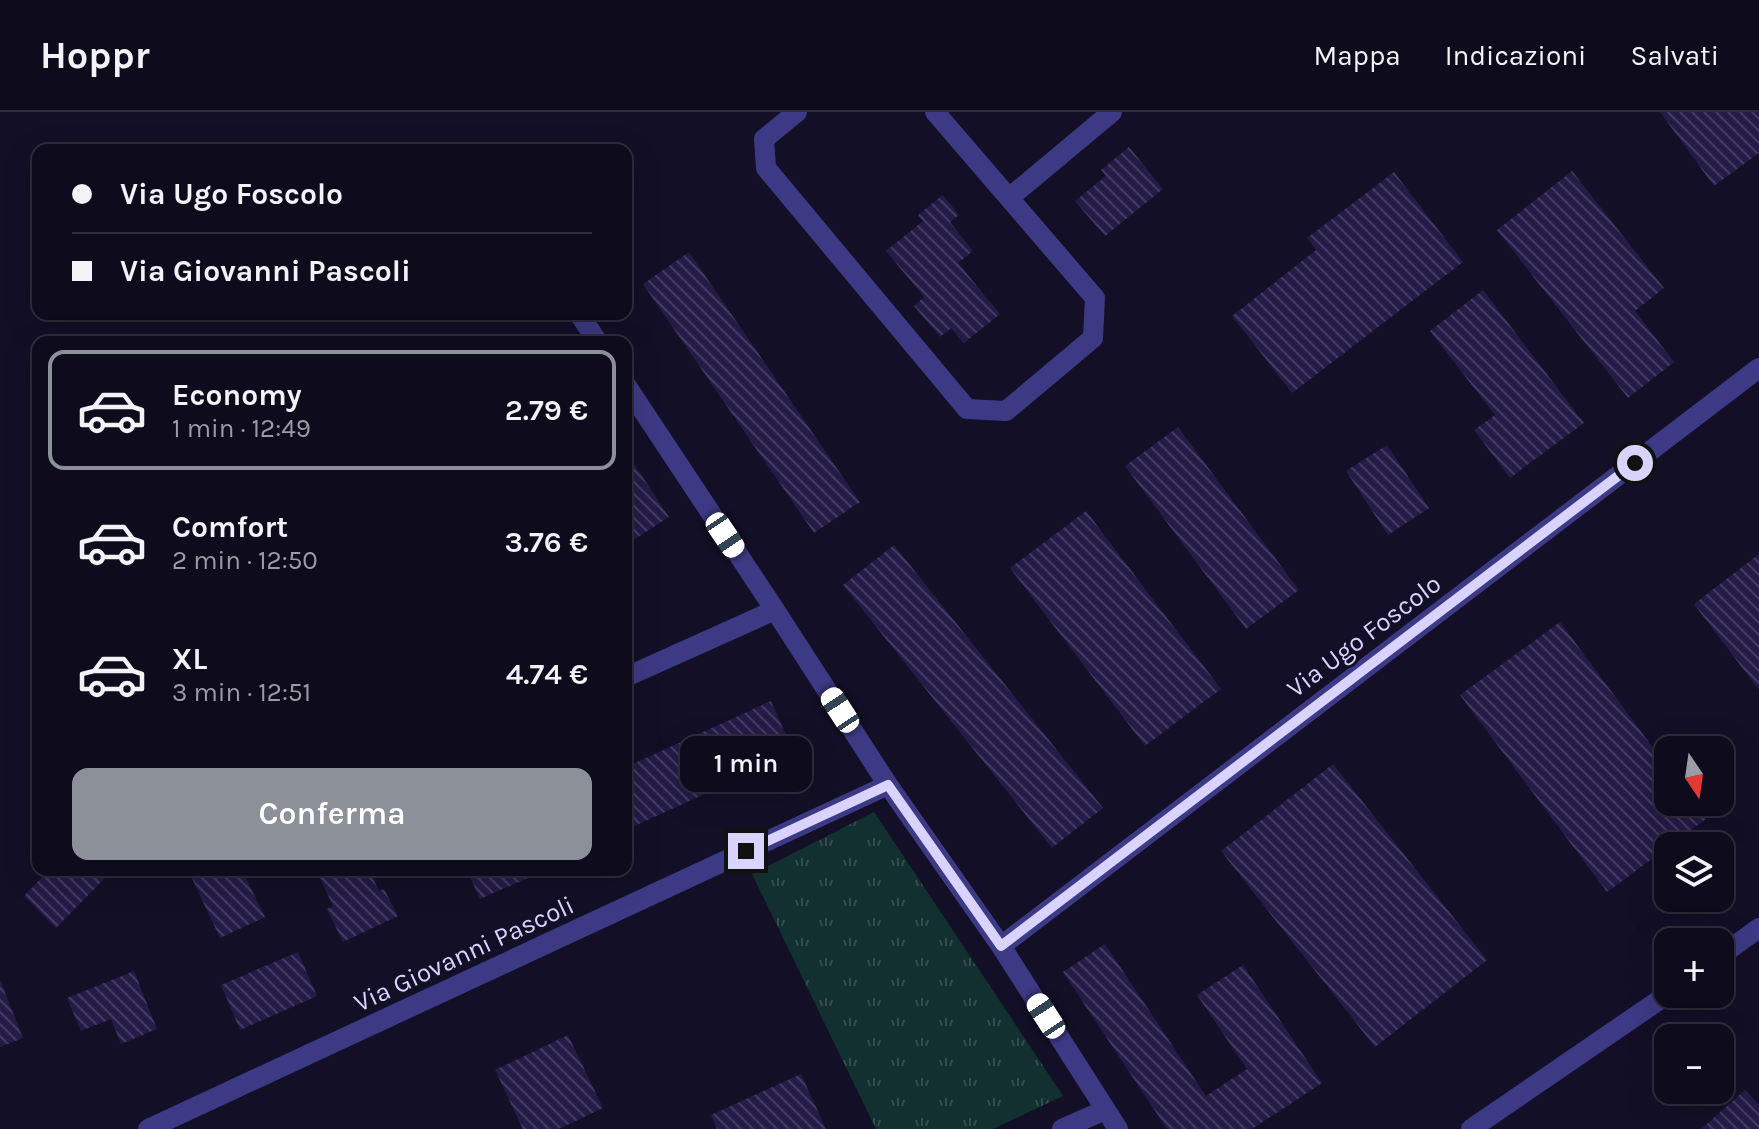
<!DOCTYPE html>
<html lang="it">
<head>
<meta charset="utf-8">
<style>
	body { margin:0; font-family:Karla,sans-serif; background:#171425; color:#f1f3f6; height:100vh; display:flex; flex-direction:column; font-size:30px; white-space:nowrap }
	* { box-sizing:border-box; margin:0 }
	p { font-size:26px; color:#9b9ba3 }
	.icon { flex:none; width:44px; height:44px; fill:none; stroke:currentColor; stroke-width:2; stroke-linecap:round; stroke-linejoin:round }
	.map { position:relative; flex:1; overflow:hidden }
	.details { position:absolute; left:32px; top:224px; width:600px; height:540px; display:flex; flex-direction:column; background:#0e0b1c; border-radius:16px; box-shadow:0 8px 32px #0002,0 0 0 2px #2e2b3b }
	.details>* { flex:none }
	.guide { position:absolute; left:32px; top:32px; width:600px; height:176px; border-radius:16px; box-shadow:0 8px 32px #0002,0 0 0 2px #2e2b3b; display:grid; align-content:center; height:176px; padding:0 40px; background:#0e0b1c }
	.needle { width:52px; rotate:167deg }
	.buttons { position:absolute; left:1654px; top:624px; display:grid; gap:16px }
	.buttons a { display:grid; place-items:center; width:80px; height:80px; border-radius:16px; background:#0e0b1c; box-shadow:0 8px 32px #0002,0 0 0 2px #2e2b3b; font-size:40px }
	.end { position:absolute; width:36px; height:36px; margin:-18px; border:10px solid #d9d4ff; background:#111; box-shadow:0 0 0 4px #111 }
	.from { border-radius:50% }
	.bubble { position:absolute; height:56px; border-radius:16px; background:#0e0b1c; box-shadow:0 8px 32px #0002,0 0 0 2px #2e2b3b; font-size:26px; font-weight:600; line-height:56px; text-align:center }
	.car { position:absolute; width:24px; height:48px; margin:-24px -12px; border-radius:10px; box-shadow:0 0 6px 2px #0007; background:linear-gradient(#fff 24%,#345 0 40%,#fff 0 76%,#345 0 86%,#fff 0) }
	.guide b { display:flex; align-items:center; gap:28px; height:76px; font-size:30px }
	.guide b+b { border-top:2px solid #2e2b3b }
	.guide i { width:20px; height:20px; background:#f1f3f6 }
	ul { padding:14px 0 0; list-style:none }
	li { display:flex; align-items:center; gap:24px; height:120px; margin:0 16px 12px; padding:0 24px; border:4px solid transparent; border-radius:16px }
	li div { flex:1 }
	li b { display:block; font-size:30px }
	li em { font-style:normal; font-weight:600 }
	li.active { border-color:#8c9099 }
	li>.icon { width:72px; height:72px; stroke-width:1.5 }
	.button { display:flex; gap:16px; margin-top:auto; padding:16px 40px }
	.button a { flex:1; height:92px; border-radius:16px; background:#8c9099; color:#fff; font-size:32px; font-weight:600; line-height:92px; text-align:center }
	header { display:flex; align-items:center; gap:48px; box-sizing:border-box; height:112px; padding:0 40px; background:#0e0b1c; border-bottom:2px solid #2e2b3b }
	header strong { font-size:38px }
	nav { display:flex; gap:44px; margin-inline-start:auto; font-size:28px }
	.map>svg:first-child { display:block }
	.grass { fill:url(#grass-tufts) }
	.building { fill:url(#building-back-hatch) }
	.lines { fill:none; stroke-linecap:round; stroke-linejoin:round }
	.minor { stroke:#3d3a85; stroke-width:20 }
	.route { stroke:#d9d4ff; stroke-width:10 }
	.labels { text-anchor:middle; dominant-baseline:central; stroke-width:6; stroke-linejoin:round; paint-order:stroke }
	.street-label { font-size:26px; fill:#d9d4ff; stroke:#130f26 }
</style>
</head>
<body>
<header>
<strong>Hoppr</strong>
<nav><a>Mappa</a><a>Indicazioni</a><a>Salvati</a></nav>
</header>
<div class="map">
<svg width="1759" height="1017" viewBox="0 0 1759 1017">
	<defs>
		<pattern id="grass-tufts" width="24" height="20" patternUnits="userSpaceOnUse" patternTransform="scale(2)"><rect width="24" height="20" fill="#12302f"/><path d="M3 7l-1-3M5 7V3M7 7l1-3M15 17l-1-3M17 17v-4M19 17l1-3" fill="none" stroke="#344d4e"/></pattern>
		<pattern id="building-back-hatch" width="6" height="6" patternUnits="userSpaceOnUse" patternTransform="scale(2)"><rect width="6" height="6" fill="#241b47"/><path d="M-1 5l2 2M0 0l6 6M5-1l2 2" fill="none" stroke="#433b63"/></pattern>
	</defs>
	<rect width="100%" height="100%" fill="#130f26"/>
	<path class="grass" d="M874,700l189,284 -70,33h-117l-124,-255z"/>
	<path class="building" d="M1660,0h99v41l-45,33z
		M1129,35l34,42 -58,47 -30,-35 31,-25 -5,-6z
		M1572,59l92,117 -29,23 39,51 -46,36 -131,-168z
		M1394,60l69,90 -171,131 -60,-77 84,-66 -9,-12z
		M943,83l16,20 -9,7 23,29 -15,12 42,51 -36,29 -13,-15 -11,9 -26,-31 10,-9 -38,-46 37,-30 -5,-6z
		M689,140l171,250 -46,31 -171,-249z
		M1483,178l101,133 -74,55 -36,-48 21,-15 -65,-84z
		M1178,315l121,163 -53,39 -121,-163z
		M1387,333l42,63 -41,27 -42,-64z
		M626,340l43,65 -43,28z
		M1086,399l135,178 -76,57 -135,-178z
		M894,433l209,263 -51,40 -209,-263z
		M1759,442v136l-65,-86z
		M1560,510l108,146v34h25l13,17 -99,73 -147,-197z
		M771,589l23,52 -168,77v-63z
		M1333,652l154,196 -112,87 -154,-196z
		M49,758h61l2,1 -56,57 -32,-32z
		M188,758h54l23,47 -45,21z
		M337,758h32l10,21 5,-2 14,27 -55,26 -16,-33 6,-3 -13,-28z
		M467,758h79l-66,29z
		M1105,832l101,152 41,-27 -50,-74 46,-30 79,118 -70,46h-85l-104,-157z
		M298,840l19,44 -77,34 -19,-45z
		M134,859l23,58 -36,15 -10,-25 -30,12 -14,-33z
		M0,868l23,58 -23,9z
		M568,923l35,73 -44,21h-36l-28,-59z
		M801,962l25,55h-109l-6,-14z
		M1745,978l14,15v24h-58z"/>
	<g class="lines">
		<path class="minor" d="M797,0l-33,27 2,29 201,241 39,2 87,-73 2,-40 -160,-186
			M1009,86l103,-86
			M579,202l19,28
			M626,273l149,225 113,175 113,161 117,183
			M626,565l149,-67
			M1001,834l758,-578
			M1720,844l39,-28
			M148,1017l740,-344
			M1062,1017l43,-19
			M1471,1017l197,-135"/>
	</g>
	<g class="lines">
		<path class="route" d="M746,739l142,-66 113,161 634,-483"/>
	</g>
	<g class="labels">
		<g class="street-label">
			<text transform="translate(1364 524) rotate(-37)">Via Ugo Foscolo</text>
			<text transform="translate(464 842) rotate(-25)">Via Giovanni Pascoli</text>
		</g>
	</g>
</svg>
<div class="buttons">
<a><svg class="needle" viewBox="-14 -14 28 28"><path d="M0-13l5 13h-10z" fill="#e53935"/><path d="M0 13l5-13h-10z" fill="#9b9ba3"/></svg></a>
<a><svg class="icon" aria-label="layers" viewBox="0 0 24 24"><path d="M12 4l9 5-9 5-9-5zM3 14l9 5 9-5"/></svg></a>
<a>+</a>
<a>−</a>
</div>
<i class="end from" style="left:1635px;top:351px"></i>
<i class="end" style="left:746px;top:739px"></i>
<div class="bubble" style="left:680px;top:624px;width:132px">1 min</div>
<i class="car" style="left:725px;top:423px;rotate:146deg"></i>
<i class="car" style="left:840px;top:598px;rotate:327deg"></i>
<i class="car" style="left:1046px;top:904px;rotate:327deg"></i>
<div class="guide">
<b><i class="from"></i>Via Ugo Foscolo</b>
<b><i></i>Via Giovanni Pascoli</b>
</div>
<section class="details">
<ul>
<li class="active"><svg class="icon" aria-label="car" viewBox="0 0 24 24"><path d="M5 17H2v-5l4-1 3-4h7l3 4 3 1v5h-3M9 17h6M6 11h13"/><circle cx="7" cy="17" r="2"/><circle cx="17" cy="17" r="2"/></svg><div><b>Economy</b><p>1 min · 12:49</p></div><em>2.79 €</em></li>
<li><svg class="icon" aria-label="car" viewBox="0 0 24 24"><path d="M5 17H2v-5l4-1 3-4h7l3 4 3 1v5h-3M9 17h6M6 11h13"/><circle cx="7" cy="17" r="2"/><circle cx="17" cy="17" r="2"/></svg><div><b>Comfort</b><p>2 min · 12:50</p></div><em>3.76 €</em></li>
<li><svg class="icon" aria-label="car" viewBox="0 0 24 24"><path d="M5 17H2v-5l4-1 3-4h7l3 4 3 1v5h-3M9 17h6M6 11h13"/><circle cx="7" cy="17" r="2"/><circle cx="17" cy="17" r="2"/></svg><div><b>XL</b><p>3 min · 12:51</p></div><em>4.74 €</em></li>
</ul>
<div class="button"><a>Conferma</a></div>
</section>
</div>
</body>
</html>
